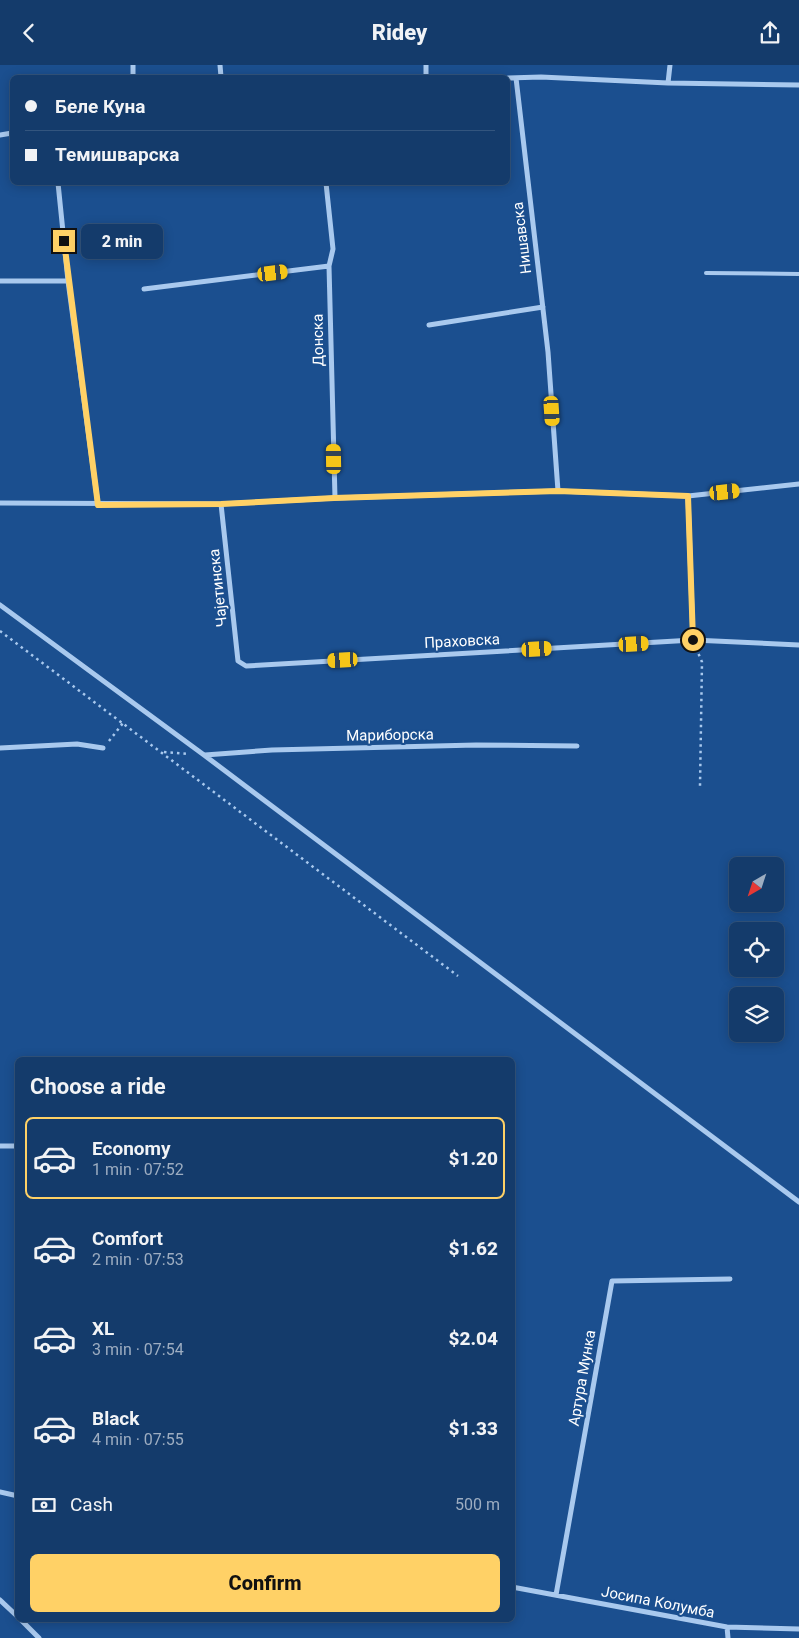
<!DOCTYPE html>
<html lang="en">
<head>
<meta charset="utf-8">
<style>
	body { margin:0; font-family:Roboto,sans-serif; background:#214673; color:#f1f3f6; height:100vh; display:flex; flex-direction:column; font-size:19px; white-space:nowrap }
	* { box-sizing:border-box; margin:0 }
	p { font-size:16px; color:#9dadc1 }
	.icon { flex:none; width:28px; height:28px; fill:none; stroke:currentColor; stroke-width:2; stroke-linecap:round; stroke-linejoin:round }
	.map { position:relative; flex:1; overflow:hidden }
	.details { position:absolute; left:15px; top:992px; width:500px; height:565px; display:flex; flex-direction:column; background:#143b6b; border-radius:8px; box-shadow:0 2px 12px #0003,0 0 0 1px #33557e }
	.details>* { flex:none }
	.hud { position:absolute; left:10px; top:10px; width:500px; height:110px; border-radius:8px; box-shadow:0 2px 12px #0003,0 0 0 1px #33557e; display:grid; align-content:center; height:110px; padding:0 15px; background:#143b6b }
	.needle { width:32px; rotate:219deg }
	.fabs { position:absolute; left:729px; top:792px; display:grid; gap:10px }
	.fabs a { display:grid; place-items:center; width:55px; height:55px; border-radius:8px; background:#143b6b; box-shadow:0 2px 12px #0003,0 0 0 1px #33557e; font-size:25px }
	.end { position:absolute; width:22px; height:22px; margin:-11px; border:6px solid #ffd166; background:#111; box-shadow:0 0 0 2px #111 }
	.from { border-radius:50% }
	.bubble { position:absolute; height:35px; border-radius:8px; background:#143b6b; box-shadow:0 2px 12px #0003,0 0 0 1px #33557e; font-size:16px; font-weight:800; line-height:35px; text-align:center }
	.car { position:absolute; width:15px; height:30px; margin:-15px -8px; border-radius:6px; box-shadow:0 0 4px 1px #0007; background:linear-gradient(#f5c518 24%,#345 0 40%,#f5c518 0 76%,#345 0 86%,#f5c518 0) }
	.hud b { display:flex; align-items:center; gap:18px; height:48px; font-size:19px }
	.hud b+b { border-top:1px solid #33557e }
	.hud i { width:12px; height:12px; background:#f1f3f6 }
	ul { padding:0; list-style:none }
	li { display:flex; align-items:center; gap:15px; height:82px; margin:0 10px 8px; padding:0 5px; border:2px solid transparent; border-radius:8px }
	li div { flex:1 }
	li b { display:block; font-size:19px }
	li em { font-style:normal; font-weight:800 }
	li.current { border-color:#ffd166 }
	li>.icon { width:45px; height:45px; stroke-width:1.5 }
	h2 { padding:0 15px; font-size:22px; line-height:60px }
	.pay { display:flex; align-items:center; gap:12px; height:55px; padding:0 15px; font-size:19px }
	.pay p { margin-inline-start:auto }
	.action { display:flex; gap:10px; margin-top:auto; padding:10px 15px }
	.action a { flex:1; height:58px; border-radius:8px; background:#ffd166; color:#111; font-size:20px; font-weight:800; line-height:58px; text-align:center }
	header { display:flex; justify-content:space-between; align-items:center; height:65px; padding:0 15px; background:#143b6b; font-size:22px; font-weight:800 }
	.map>svg:first-child { display:block }
	.lines { fill:none; stroke-linecap:round; stroke-linejoin:round }
	.path { stroke:#a9c9ee; stroke-width:2.5; stroke-dasharray:2.5 4; stroke-linecap:butt }
	.service { stroke:#a9c9ee; stroke-width:4 }
	.minor { stroke:#a9c9ee; stroke-width:5 }
	.route { stroke:#ffd166; stroke-width:6 }
	.labels { text-anchor:middle; dominant-baseline:central; stroke-width:4.5; stroke-linejoin:round; paint-order:stroke }
	.street-label { font-size:15px; fill:#fff; stroke:#1b4f8f }
</style>
</head>
<body>
<header><svg class="icon" aria-label="back" viewBox="0 0 24 24"><path d="M15 5l-7 7 7 7"/></svg>Ridey<svg class="icon" aria-label="share" viewBox="0 0 24 24"><path d="M12 15V3M7 8l5-5 5 5M5 13v7h14v-7"/></svg></header>
<div class="map">
<svg width="799" height="1573" viewBox="0 0 799 1573">
	<rect width="100%" height="100%" fill="#1b4f8f"/>
	<g class="lines">
		<path class="path" d="M0,566l458,345
			M696,583l6,14 -2,124
			M109,676l14,-18
			M164,687l24,2"/>
		<path class="service" d="M706,208l93,1"/>
		<path class="minor" d="M133,0v12
			M220,0l1,12
			M426,12v-12
			M508,13l33,-1 127,6 131,2
			M516,13l32,274 10,139
			M668,18l2,-18
			M0,70l12,-2
			M58,118l10,98 30,224
			M326,118l7,66 -4,17 6,232
			M0,216h68
			M144,224l185,-23
			M429,260l114,-18
			M688,431l5,144
			M0,438l221,1 114,-6 223,-7 130,5 111,-12
			M221,439l17,157 8,5 447,-26 106,5
			M0,540l204,150 595,447
			M0,683l77,-4 26,4
			M205,690l67,-5 204,-5 101,1
			M0,1081h18
			M0,1427l18,4
			M512,1522l215,40 72,2
			M556,1530l56,-314 118,-2
			M0,1535l18,17
			M21,1555l18,18
			M727,1562l1,11"/>
	</g>
	<g class="lines">
		<path class="route" d="M64,176l34,264 123,-1 113,-6 224,-7 130,5 5,144"/>
	</g>
	<g class="labels">
		<g class="street-label">
			<text transform="translate(522 173) rotate(-97)">Нишавска</text>
			<text transform="translate(318 275) rotate(-91)">Донска</text>
			<text transform="translate(218 523) rotate(-96)">Чајетинска</text>
			<text transform="translate(462 576) rotate(-3)">Праховска</text>
			<text transform="translate(390 670) rotate(-1)">Мариборска</text>
			<text transform="translate(582 1313) rotate(-80)">Артура Мунка</text>
			<text transform="translate(658 1537) rotate(11)">Јосипа Колумба</text>
		</g>
	</g>
</svg>
<div class="fabs">
<a><svg class="needle" viewBox="-14 -14 28 28"><path d="M0-13l5 13h-10z" fill="#e53935"/><path d="M0 13l5-13h-10z" fill="#9dadc1"/></svg></a>
<a><svg class="icon" aria-label="locate" viewBox="0 0 24 24"><circle cx="12" cy="12" r="6"/><path d="M12 2v4M12 18v4M2 12h4M18 12h4"/></svg></a>
<a><svg class="icon" aria-label="layers" viewBox="0 0 24 24"><path d="M12 4l9 5-9 5-9-5zM3 14l9 5 9-5"/></svg></a>
</div>
<i class="end from" style="left:693px;top:575px"></i>
<i class="end" style="left:64px;top:176px"></i>
<div class="bubble" style="left:81px;top:159px;width:82px">2 min</div>
<i class="car" style="left:273px;top:208px;rotate:83deg"></i>
<i class="car" style="left:552px;top:346px;rotate:176deg"></i>
<i class="car" style="left:334px;top:394px;rotate:359deg"></i>
<i class="car" style="left:725px;top:427px;rotate:84deg"></i>
<i class="car" style="left:634px;top:579px;rotate:87deg"></i>
<i class="car" style="left:537px;top:584px;rotate:87deg"></i>
<i class="car" style="left:343px;top:595px;rotate:267deg"></i>
<div class="hud">
<b><i class="from"></i>Беле Куна</b>
<b><i></i>Темишварска</b>
</div>
<section class="details">
<h2>Choose a ride</h2>
<ul>
<li class="current"><svg class="icon" aria-label="car" viewBox="0 0 24 24"><path d="M5 17H2v-5l4-1 3-4h7l3 4 3 1v5h-3M9 17h6M6 11h13"/><circle cx="7" cy="17" r="2"/><circle cx="17" cy="17" r="2"/></svg><div><b>Economy</b><p>1 min · 07:52</p></div><em>$1.20</em></li>
<li><svg class="icon" aria-label="car" viewBox="0 0 24 24"><path d="M5 17H2v-5l4-1 3-4h7l3 4 3 1v5h-3M9 17h6M6 11h13"/><circle cx="7" cy="17" r="2"/><circle cx="17" cy="17" r="2"/></svg><div><b>Comfort</b><p>2 min · 07:53</p></div><em>$1.62</em></li>
<li><svg class="icon" aria-label="car" viewBox="0 0 24 24"><path d="M5 17H2v-5l4-1 3-4h7l3 4 3 1v5h-3M9 17h6M6 11h13"/><circle cx="7" cy="17" r="2"/><circle cx="17" cy="17" r="2"/></svg><div><b>XL</b><p>3 min · 07:54</p></div><em>$2.04</em></li>
<li><svg class="icon" aria-label="car" viewBox="0 0 24 24"><path d="M5 17H2v-5l4-1 3-4h7l3 4 3 1v5h-3M9 17h6M6 11h13"/><circle cx="7" cy="17" r="2"/><circle cx="17" cy="17" r="2"/></svg><div><b>Black</b><p>4 min · 07:55</p></div><em>$1.33</em></li>
</ul>
<div class="pay"><svg class="icon" aria-label="cash" viewBox="0 0 24 24"><path d="M3 7h18v10H3z"/><circle cx="12" cy="12" r="2"/></svg>Cash<p>500 m</p></div>
<div class="action"><a>Confirm</a></div>
</section>
</div>
</body>
</html>
